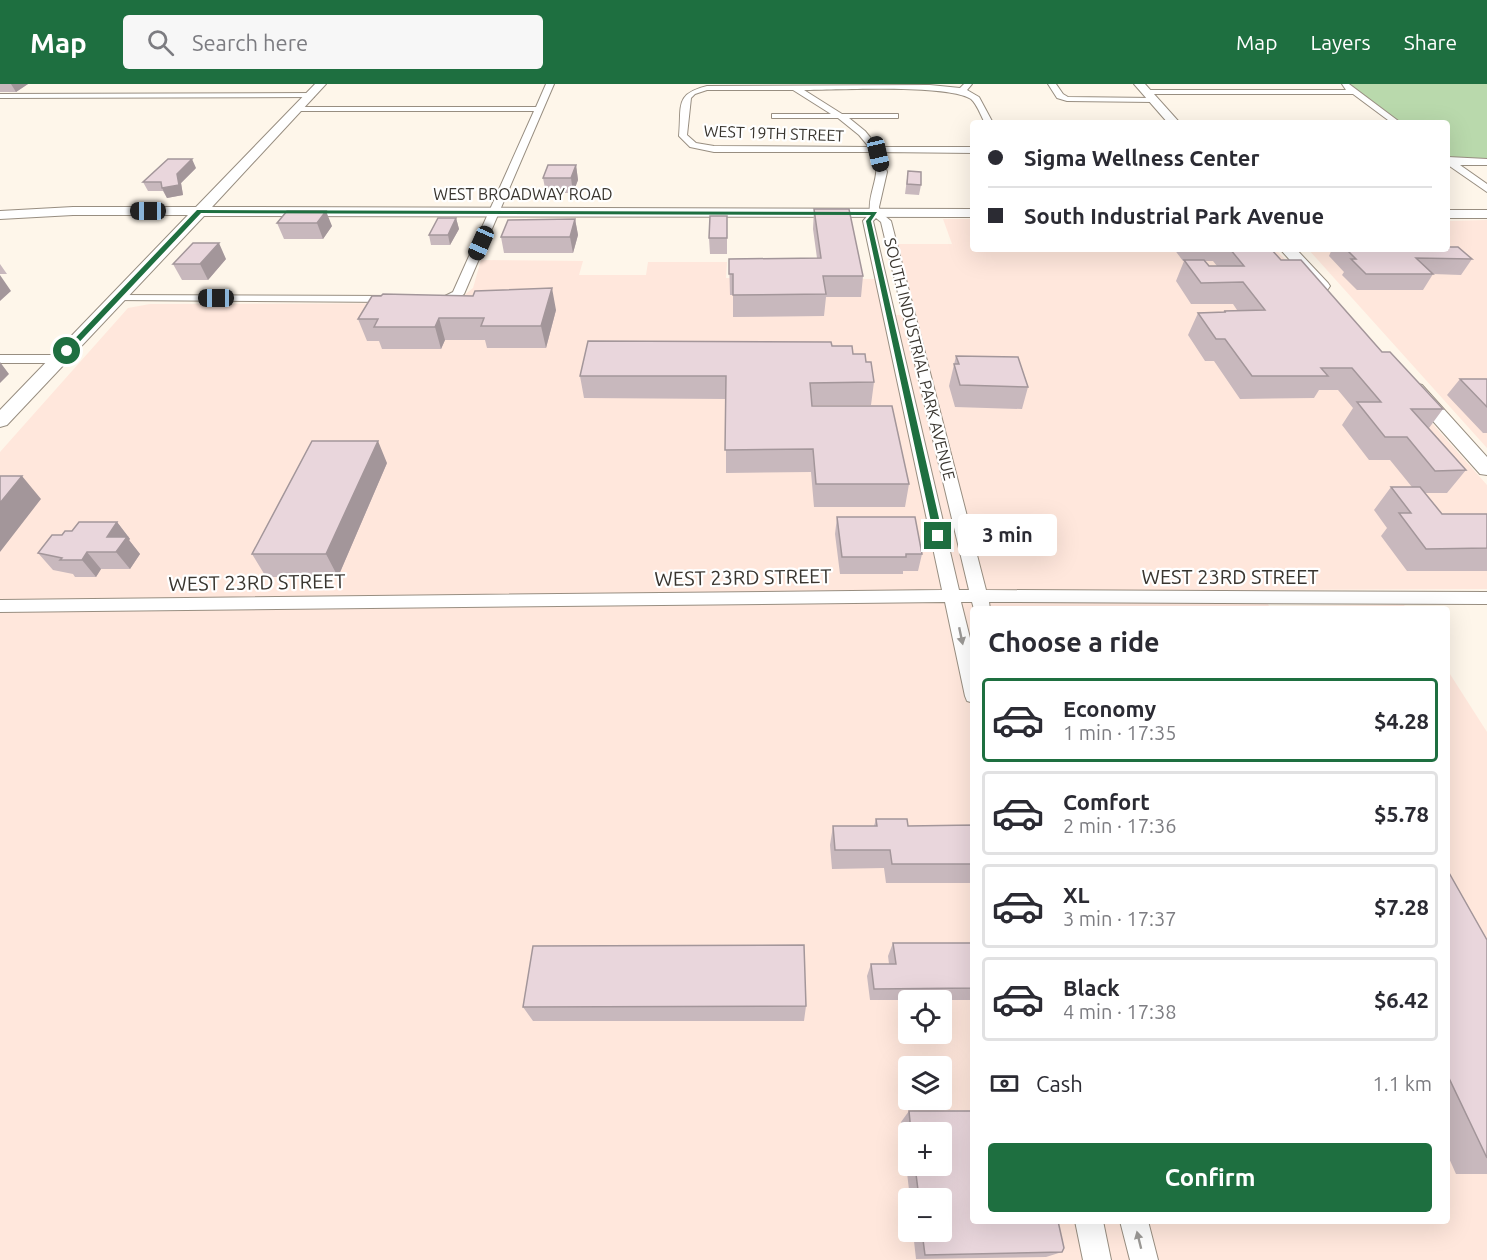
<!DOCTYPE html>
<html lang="en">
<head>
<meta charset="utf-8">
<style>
	body { margin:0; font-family:Ubuntu,sans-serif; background:#f7f7f7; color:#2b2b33; height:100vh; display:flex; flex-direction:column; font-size:22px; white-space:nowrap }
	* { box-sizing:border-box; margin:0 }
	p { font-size:20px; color:#7c7c81 }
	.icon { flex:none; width:33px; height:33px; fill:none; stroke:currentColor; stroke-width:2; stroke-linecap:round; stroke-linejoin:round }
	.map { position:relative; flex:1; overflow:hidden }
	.sheet { position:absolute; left:970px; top:522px; width:480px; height:618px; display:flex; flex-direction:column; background:#fff; border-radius:6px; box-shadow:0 6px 24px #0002 }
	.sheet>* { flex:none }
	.hud { position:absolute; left:970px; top:36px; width:480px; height:132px; border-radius:6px; box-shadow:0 6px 24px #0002; display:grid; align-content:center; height:132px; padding:0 18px; background:#fff }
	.buttons { position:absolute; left:898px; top:906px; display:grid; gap:12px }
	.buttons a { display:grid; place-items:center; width:54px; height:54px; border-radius:6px; background:#fff; box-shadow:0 6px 24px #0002; font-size:30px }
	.end { position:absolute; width:27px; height:27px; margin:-14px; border:8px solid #1e6f40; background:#fff; box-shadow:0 0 0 3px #fff }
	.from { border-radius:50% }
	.bubble { position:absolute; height:42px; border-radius:6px; background:#fff; box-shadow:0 6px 24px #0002; font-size:20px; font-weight:600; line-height:42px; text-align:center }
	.car { position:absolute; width:18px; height:36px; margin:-18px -9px; border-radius:8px; box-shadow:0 0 4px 2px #0007; background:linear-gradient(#222 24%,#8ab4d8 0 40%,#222 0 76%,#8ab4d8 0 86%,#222 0) }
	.hud b { display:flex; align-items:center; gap:21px; height:57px; font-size:22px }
	.hud b+b { border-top:2px solid #e1e1e2 }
	.hud i { width:15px; height:15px; background:#2b2b33 }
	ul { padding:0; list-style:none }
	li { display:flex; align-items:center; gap:18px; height:84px; margin:0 12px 9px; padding:0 6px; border:3px solid #e1e1e2; border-radius:6px }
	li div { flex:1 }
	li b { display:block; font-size:22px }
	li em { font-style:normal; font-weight:600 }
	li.current { border-color:#1e6f40 }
	li>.icon { width:54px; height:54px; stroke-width:1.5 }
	h2 { padding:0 18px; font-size:27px; line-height:72px }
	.pay { display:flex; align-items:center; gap:15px; height:66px; padding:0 18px; font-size:22px }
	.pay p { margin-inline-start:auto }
	.cta { display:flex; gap:12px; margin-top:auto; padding:12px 18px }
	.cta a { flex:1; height:69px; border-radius:6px; background:#1e6f40; color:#fff; font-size:24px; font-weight:600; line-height:69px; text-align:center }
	header { display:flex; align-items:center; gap:36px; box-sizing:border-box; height:84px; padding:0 30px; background:#1e6f40; color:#fff }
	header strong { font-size:28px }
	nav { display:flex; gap:33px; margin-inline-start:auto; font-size:21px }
	.search { width:420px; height:54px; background:#f7f7f7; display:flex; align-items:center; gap:15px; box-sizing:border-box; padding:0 21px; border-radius:6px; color:#7c7c81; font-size:22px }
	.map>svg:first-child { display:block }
	.industrial { fill:#ffe7dc; fill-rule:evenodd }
	.green { fill:#b9d9ac }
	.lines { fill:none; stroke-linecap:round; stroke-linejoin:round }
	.street-casing { stroke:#988e81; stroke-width:2 }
	.secondary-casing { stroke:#988e81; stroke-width:2 }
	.street { fill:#fff; fill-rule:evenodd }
	.secondary { fill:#fff; fill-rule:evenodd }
	.wall { fill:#c8b8bd; fill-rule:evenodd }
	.shaded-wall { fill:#a3969a }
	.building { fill:#e9d6dc; stroke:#a3969a; stroke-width:1.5 }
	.oneway { fill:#9c9a97 }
	.route { fill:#1e6f40 }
	.labels { text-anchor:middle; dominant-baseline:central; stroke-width:4.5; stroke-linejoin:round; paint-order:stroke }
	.far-street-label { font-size:16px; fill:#39352f; stroke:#fff }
	.street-label { font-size:20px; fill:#39352f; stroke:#fff }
</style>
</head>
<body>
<header>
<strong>Map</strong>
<div class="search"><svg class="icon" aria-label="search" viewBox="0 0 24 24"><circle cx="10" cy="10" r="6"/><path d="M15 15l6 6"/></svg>Search here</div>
<nav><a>Map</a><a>Layers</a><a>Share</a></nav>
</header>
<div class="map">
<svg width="1487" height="1176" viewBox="0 0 1487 1176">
	<rect width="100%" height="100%" fill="#fef6ea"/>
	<path class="industrial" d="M943,135h30l1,30h301l29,30 183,206v104l-227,1 9,16 135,-1 3,4h-433v612h474v-550l39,61v528h-1487v-808l128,-144 22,-4 295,-1 12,-2 16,-13 8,-28 102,1 -4,14h67l2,-13h79l-1,16 151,1 8,36h28l-17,-71h56zM909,916h33v34h-33zM909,982h33v34h-33zM909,1048h33v34h-33zM909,1114h33v34h-33z
		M1487,136v228l-179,-199h140v-28z"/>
	<path class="green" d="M1349,0h138v75l-37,-1 -2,-2v-33h-46z"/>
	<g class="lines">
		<defs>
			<path id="street" d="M546,0h8l-90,210c-10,8 -25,12 -36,5l2,-2 15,-1 8,-4 81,-181h-237l-4,-2 4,-2h239z
				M964,0h8l-5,6 12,7 14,26h-8c-4,-7 -8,-19 -14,-24 -24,-15 -133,-9 -167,-9l38,24h56v4h-49l16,13 13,16h96v6l-93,-1 6,20 -8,35 1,5 11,9 95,369 501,2v12l-498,-2 1,7h-16l-2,-7h-11l13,52v49l-7,-2 -2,-5 -20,-94 -945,10v-12l942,-10 -79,-369 7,-8c-3,-22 14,-39 2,-61h-158l-24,-5 -11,-11c3,-30 -5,-42 28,-50l223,-1 30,3zM707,6h86l38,24h-59v4h66l21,17 10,12 -155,-1 -18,-3 -9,-8 4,-37 4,-4zM876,134l5,4 88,368h-10l-86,-369z
				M1048,0h8l7,10 5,3 85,1 4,2 -4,2 -86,-1 -10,-3z
				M1342,0h7l52,39h-9l-39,-29h-206l-4,-2 4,-2h199z
				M314,9v4h-3l-311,1v-4z
				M1448,73l39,2v6h-27l27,19v8l-39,-27z
				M117,211l277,1 6,3 -6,3 -281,-2v-4z
				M0,271h59l6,4 -6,4h-59z
				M1075,1137h28l8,39h-28z
				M1120,1137h28l10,39h-28z"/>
			<path id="secondary" d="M315,0h11l-114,123 762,2v8l-770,-1 -197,209 -7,2v-17l188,-195h-115l-73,4v-8l73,-4h123z
				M1134,0h11l35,39h-12z
				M1448,126h39v8h-39z
				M1280,165h16l32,34 2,3 -2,3h-12z
				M1415,299l7,2 65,72v18l-7,-1 -72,-81 -2,-4 2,-4z"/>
		</defs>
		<use href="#street" class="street-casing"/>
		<use href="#secondary" class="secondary-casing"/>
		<use href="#street" class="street"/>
		<use href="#secondary" class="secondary"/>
	</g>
	<path class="wall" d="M0,0h28l-12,8h-16z
		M576,81l2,15 -5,13h-27l-3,-15z
		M196,84l-15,15 2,12 -16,3 -4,-7h-15l-5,-9z
		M908,87l13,14 -2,10 -14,-1z
		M814,125l49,67 -2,21h-35l-2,19 -91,1v-22h-3l-1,-36 88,-1 -4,-29z
		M287,127l45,15 -9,13h-39l-7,-16z
		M727,132v38h-17l-1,-16z
		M456,134l3,11 -9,16h-19l-2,-10z
		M575,135l3,16 -5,18h-69l-3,-16z
		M1174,165h97l10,11 162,149 -14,19 37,42 -19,23h-22l17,21h45v57h-80l-26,-35 6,-8 -13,-18 17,-23h21l-22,-27h-21l-27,-35 11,-17 -15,-18h-19l-5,8 -74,1 -26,-38h-9l-17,-26 10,-22 26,-1v-1l13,-1 -4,-6h-42l-15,-23 8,-20h-1zM1205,177h8l4,5h-8z
		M1332,165h116l24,10 -11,16 -28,-1 -10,16h-66l-15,-15 2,-3 -15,-16z
		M226,175l-18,21h-26l-9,-16z
		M0,180l7,10h-7z
		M556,226l-10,38h-59l-2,-8h-40l-4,9h-59l-3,-8h-12l-9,-22z
		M832,262l21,8 13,8 8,20 -3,23h-59v1l97,78 -4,23h-91l-3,-35 -85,1v-74l-142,-1 -4,-22z
		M956,272l72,31 -6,22 -67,-2 -6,-21z
		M1460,295h27v54h-4l-36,-38z
		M387,379l-49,114h-72l-14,-23z
		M837,433l85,37 -4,17h-15v3h-63l-5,-40z
		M117,438l13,17 -1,1 11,14 -10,15h-29l-5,8h-21l-2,-3 -20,-4 -15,-17 24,-18 10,-4z
		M876,735l32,7 66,-1v58h-88l-2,-15 -52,1 -2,-24 3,-19h41z
		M1448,787l39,69v234h-31l-8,-18z
		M893,859h81v57h-104l-3,-24 4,-12h18l-1,-8z
		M806,922l-2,15h-271l-10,-14z
		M909,1027h65v110h84l6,27 -2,4 -16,5 -130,2 -3,-27h29v-34h-32l-9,-76zM909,1048h33v34h-33z"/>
	<path class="shaded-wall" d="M11,0h17l-12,8z
		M192,75l4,9 -15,15 2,12 -16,3 -5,-10z
		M576,81l2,15 -5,13 -2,-15z
		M326,127l6,15 -9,13 -6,-16z
		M456,134l3,11 -9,16 -2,-10z
		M575,135l3,16 -5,18 -3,-16z
		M219,159l7,16 -18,21 -8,-16z
		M0,191l11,16 -11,10z
		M552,204l4,22 -10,38 -5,-22z
		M439,234l6,22 -4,9 -6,-22z
		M0,278l9,12 -9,9z
		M378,357l9,22 -49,114 -12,-23z
		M22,392l19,23 -41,53v-49z
		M117,438l13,17 -1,1 11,14 -10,15 -14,-17 -9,-15z
		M87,468l14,17 -5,8 -14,-17z"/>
	<path class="building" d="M168,75h24l-15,15 2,11 -17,3 -1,-6h-18z
		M548,81h28l-5,13h-28z
		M908,87l13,1v13l-14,-1z
		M814,125h35l14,67h-40l3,18 -93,1v-21h-4v-15l92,-1z
		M287,127h39l-9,12h-40z
		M710,132h17v22h-18z
		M438,134h18l-8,17h-19z
		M575,135l-5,18h-69l7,-17z
		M193,159h26l-19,21h-27z
		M1448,163h10l14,12 -56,-1 17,16h-67l-15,-15h5l-10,-10h102z
		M1230,165h41l10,11h20l81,92h8l53,57h-32l55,61 -31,1 -28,-34h-22l-28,-35h24l-29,-34h-31l7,8h-76l-27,-37h-9l-18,-26 28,-1 -2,-1 41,-1 -22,-28 -42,1 -17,-23h20l5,6h35z
		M552,204l-11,38h-60l3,-8h-45l-4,9h-61l4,-8h-20l14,-23h9l2,-2 90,2 2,-5z
		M588,257l243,1 1,4h20l1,8h12l1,8h5l3,20 -64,1 2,23h80l17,78h-93l-3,-35 -88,1 1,-74h-146z
		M956,272l62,1 10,30 -68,-2 -6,-21h5z
		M1460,295h27v28z
		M312,357h66l-52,113h-74z
		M0,392h22l-22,27z
		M1391,403h29l22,27h45v34l-61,1 -27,-36h12z
		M837,433h78l7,37h-16v3h-64z
		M79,438h38l-10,15h20l-11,15h-29l-5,8h-22l2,-2 -24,-5 14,-18h10l3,-4h7z
		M876,735h31l1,7 66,-1v39h-82l-2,-14h-55l-2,-24h44z
		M1448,787l39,69v218l-39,-82z
		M893,859h81v45l-100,1 -3,-25h25z
		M804,861l2,61 -283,1 10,-61z
		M909,1027h65v110h84l6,27 -2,4 -137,3 -3,-23h20v-34h-23l-4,-32h27v-34h-31z"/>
	<defs><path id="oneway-solid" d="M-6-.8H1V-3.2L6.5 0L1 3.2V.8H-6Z" transform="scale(1.5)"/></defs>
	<g class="oneway">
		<use href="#oneway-solid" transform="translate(961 552) rotate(78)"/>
		<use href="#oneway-solid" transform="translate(1139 1156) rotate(-104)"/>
	</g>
	<path class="route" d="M197,126l680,2 -6,9 72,315 -5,3 -4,-3 -68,-315 5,-6 -670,-2 -132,140h-5v-3z"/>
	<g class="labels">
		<g class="far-street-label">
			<text transform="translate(774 49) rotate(2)">WEST 19TH STREET</text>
			<text x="523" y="110">WEST BROADWAY ROAD</text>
			<text transform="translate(920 275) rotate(76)">SOUTH INDUSTRIAL PARK AVENUE</text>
		</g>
		<g class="street-label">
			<text x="1230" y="492">WEST 23RD STREET</text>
			<text transform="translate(743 493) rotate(-1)">WEST 23RD STREET</text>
			<text transform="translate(257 498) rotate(-1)">WEST 23RD STREET</text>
		</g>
	</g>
</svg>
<div class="buttons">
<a><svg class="icon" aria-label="locate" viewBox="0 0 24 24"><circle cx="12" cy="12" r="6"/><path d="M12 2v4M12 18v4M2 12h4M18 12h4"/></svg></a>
<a><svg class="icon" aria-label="layers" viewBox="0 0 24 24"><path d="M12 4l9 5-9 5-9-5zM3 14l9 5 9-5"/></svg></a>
<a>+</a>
<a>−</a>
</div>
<i class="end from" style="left:67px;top:267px"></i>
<i class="end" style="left:938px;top:452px"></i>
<div class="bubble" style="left:958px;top:430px;width:99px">3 min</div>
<i class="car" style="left:878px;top:70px;rotate:167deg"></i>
<i class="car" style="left:148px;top:127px;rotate:270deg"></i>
<i class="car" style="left:481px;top:159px;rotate:204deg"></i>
<i class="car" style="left:216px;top:214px;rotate:270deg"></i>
<div class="hud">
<b><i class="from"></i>Sigma Wellness Center</b>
<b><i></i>South Industrial Park Avenue</b>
</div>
<section class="sheet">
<h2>Choose a ride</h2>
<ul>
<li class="current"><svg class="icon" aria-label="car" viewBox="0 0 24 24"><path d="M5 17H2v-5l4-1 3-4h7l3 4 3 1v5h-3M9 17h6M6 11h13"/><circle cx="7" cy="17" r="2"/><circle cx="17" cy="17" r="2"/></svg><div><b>Economy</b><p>1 min · 17:35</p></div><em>$4.28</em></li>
<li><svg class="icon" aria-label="car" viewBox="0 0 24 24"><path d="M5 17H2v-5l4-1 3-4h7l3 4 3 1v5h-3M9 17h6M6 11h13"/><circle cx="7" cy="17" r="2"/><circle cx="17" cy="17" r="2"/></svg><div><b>Comfort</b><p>2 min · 17:36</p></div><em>$5.78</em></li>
<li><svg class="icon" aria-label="car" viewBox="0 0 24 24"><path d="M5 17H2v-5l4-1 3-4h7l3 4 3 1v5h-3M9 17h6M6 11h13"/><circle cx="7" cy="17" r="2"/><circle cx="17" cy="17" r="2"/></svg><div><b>XL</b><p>3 min · 17:37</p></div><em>$7.28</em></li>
<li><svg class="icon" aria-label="car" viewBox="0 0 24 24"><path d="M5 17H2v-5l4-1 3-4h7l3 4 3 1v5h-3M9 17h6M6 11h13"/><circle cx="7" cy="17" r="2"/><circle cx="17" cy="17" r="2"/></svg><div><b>Black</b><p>4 min · 17:38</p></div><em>$6.42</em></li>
</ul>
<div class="pay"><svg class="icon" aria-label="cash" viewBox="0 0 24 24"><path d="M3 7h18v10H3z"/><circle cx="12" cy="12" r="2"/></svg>Cash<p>1.1 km</p></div>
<div class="cta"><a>Confirm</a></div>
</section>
</div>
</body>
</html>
